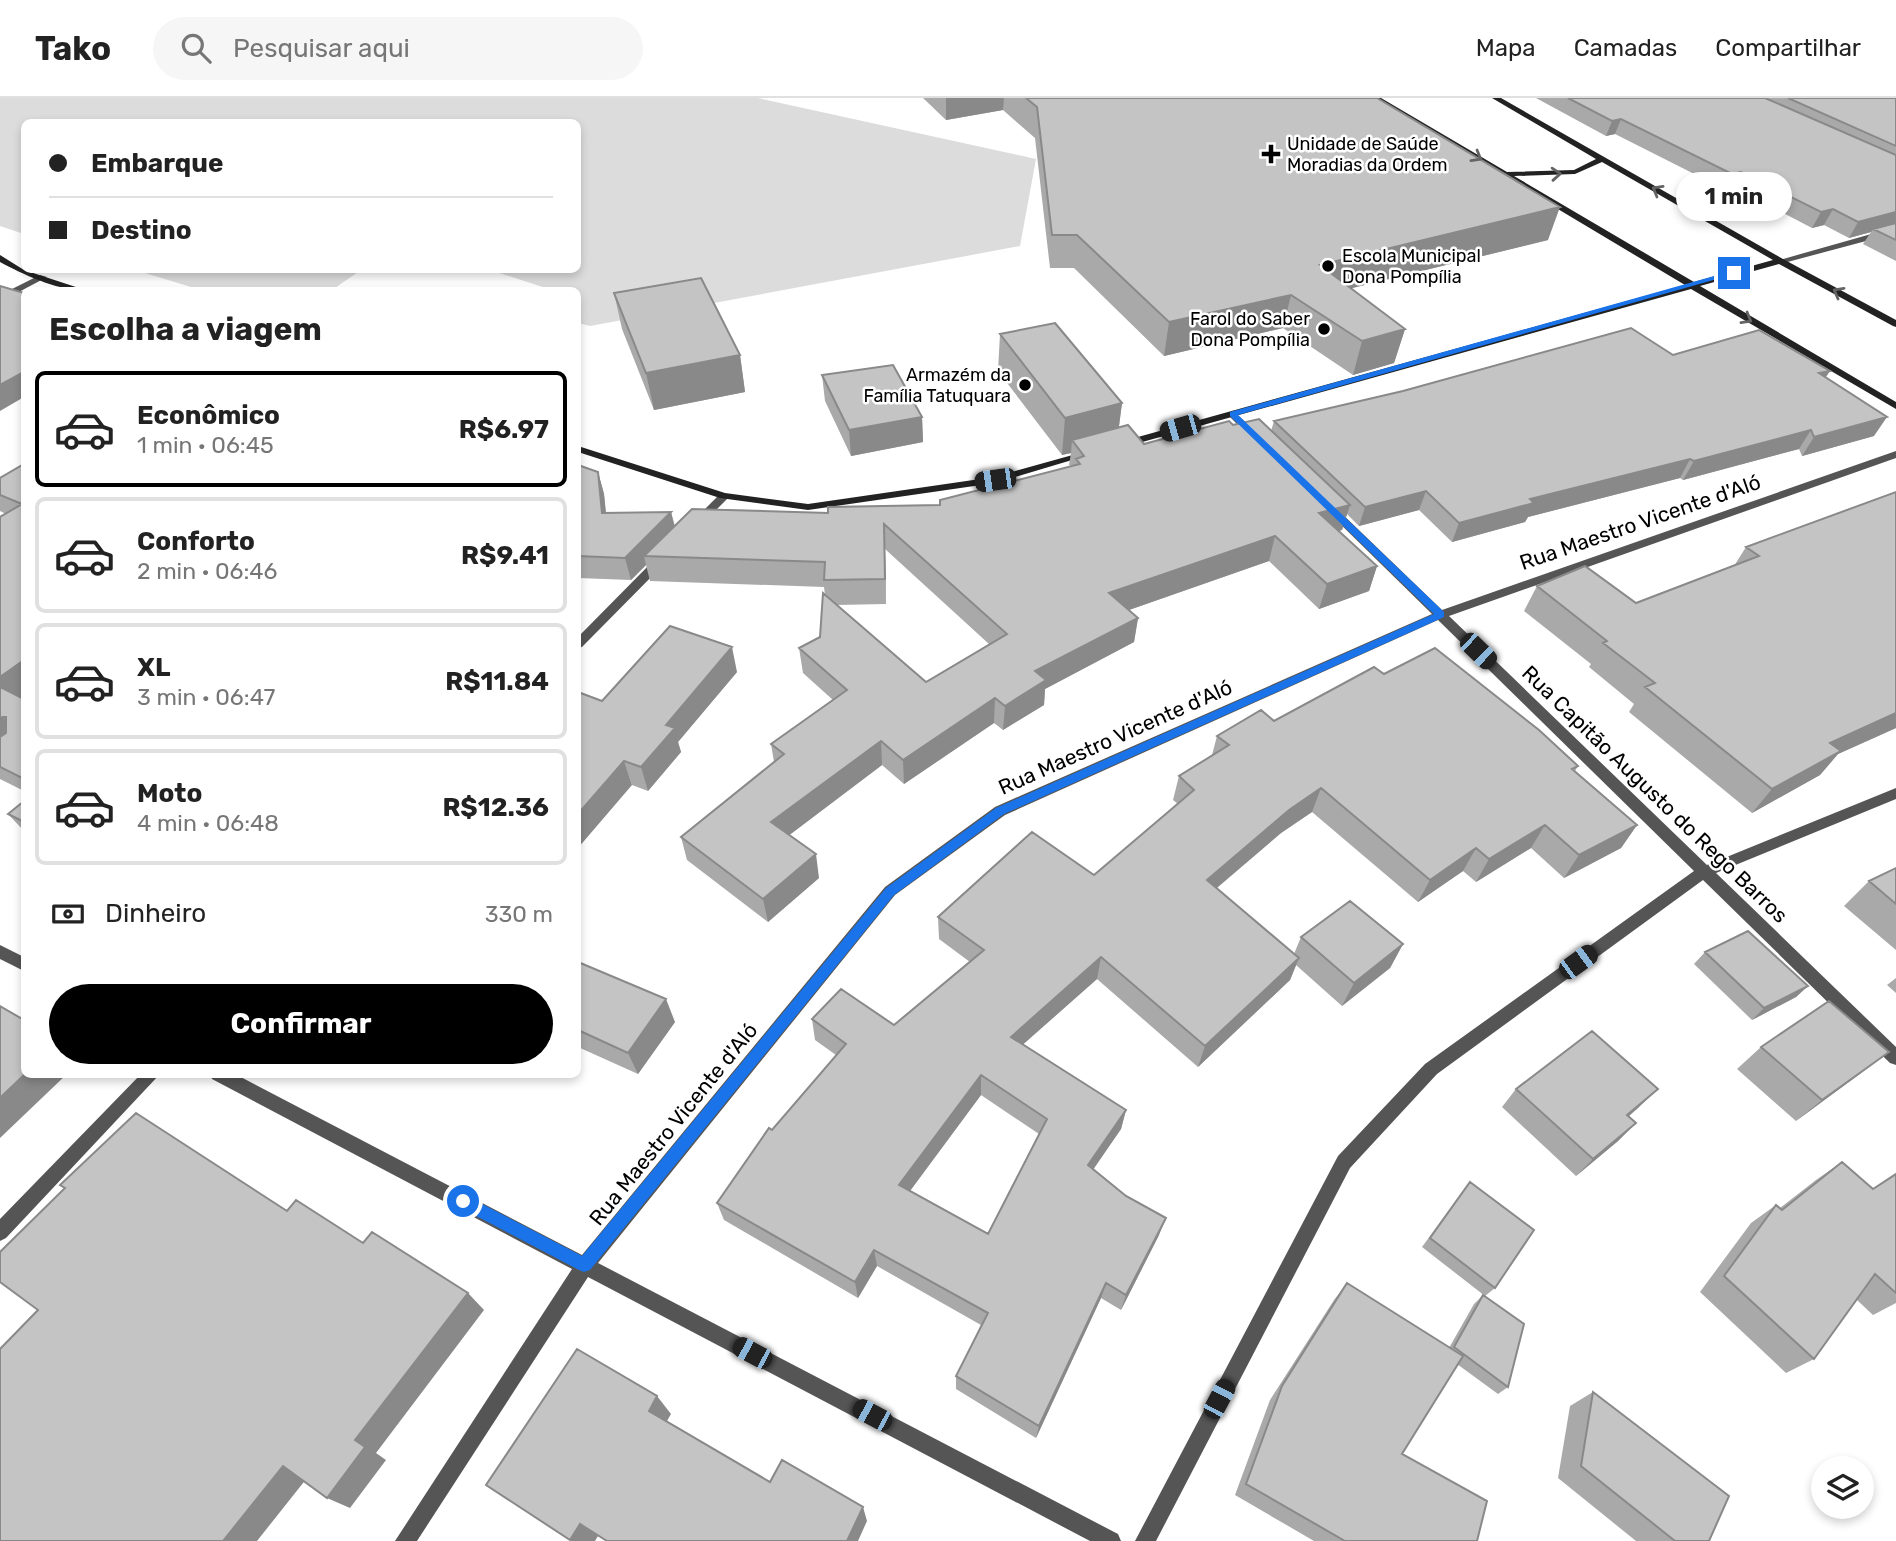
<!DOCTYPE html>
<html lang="pt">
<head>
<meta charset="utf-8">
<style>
	body { margin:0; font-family:Rubik,sans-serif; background:#f6f6f6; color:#222; height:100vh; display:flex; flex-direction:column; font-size:26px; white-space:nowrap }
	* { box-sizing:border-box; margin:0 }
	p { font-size:23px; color:#767676 }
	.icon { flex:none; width:38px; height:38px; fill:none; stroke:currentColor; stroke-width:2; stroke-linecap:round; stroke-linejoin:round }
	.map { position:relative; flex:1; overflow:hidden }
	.drawer { position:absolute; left:21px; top:189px; width:560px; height:791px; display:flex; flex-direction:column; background:#fff; border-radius:10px; box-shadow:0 4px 10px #0003 }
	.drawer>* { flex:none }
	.hud { position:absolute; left:21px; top:21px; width:560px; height:154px; border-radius:10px; box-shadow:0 4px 10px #0003; display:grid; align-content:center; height:154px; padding:0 28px; background:#fff }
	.tools { position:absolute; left:1811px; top:1358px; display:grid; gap:14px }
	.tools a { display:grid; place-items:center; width:63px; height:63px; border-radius:50%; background:#fff; box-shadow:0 4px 10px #0003; font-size:35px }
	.end { position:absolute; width:32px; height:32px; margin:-16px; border:9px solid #1a73e8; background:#fff; box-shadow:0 0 0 4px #fff }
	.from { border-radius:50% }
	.bubble { position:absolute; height:49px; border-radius:24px; background:#fff; box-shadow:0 4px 10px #0003; font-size:23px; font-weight:700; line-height:49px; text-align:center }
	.car { position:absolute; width:21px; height:42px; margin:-21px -10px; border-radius:9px; box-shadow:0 0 5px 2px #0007; background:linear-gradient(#222 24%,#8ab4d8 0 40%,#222 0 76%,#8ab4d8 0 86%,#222 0) }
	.hud b { display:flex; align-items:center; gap:24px; height:66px; font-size:26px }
	.hud b+b { border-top:2px solid #e0e0e0 }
	.hud i { width:18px; height:18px; background:#222 }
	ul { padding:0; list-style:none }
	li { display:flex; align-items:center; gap:21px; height:116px; margin:0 14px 10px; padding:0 14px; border:4px solid #e0e0e0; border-radius:10px }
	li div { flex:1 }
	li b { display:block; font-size:26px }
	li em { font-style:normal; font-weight:700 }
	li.selected { border-color:#000 }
	li>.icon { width:63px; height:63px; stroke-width:1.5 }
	h2 { padding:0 28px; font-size:32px; line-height:84px }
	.pay { display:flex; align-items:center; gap:18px; height:77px; padding:0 28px; font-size:26px }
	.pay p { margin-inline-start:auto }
	.cta { display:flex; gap:14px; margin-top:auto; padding:14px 28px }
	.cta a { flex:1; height:80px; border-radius:42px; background:#000; color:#fff; font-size:28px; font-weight:700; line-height:80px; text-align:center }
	header { display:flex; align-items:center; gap:42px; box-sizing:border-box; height:98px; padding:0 35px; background:#fff; border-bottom:2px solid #e0e0e0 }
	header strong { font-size:33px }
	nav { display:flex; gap:38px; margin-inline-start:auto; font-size:24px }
	.search { width:490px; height:63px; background:#f6f6f6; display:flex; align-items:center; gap:18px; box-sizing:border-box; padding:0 24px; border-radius:38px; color:#767676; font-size:26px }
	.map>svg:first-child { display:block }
	.green { fill:#dcdcdc }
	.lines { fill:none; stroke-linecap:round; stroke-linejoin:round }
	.street { fill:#555; fill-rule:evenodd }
	.secondary { fill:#222; fill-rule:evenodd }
	.wall { fill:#a9a9a9; fill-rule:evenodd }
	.shaded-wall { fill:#898989 }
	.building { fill:#c4c4c4; stroke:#898989; stroke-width:2; fill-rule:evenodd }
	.oneway { stroke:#646464 }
	.route { fill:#1a73e8 }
	.poi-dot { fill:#000; stroke:#fff; stroke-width:2.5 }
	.labels { text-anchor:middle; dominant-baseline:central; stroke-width:5; stroke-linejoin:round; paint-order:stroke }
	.far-poi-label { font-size:18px; fill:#000; stroke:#fff; text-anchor:start }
	.street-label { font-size:21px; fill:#000; stroke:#fff }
</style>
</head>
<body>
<header>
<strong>Tako</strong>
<div class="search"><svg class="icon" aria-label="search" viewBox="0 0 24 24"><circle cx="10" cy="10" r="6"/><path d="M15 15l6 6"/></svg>Pesquisar aqui</div>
<nav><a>Mapa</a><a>Camadas</a><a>Compartilhar</a></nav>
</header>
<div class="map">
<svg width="1896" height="1443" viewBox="0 0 1896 1443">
	<rect width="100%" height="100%" fill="#fff"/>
	<path class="green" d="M0,0h758l278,61 -16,87 -430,80 -12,-3v-33h-26l-62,-20h88v-148h-554v112l-24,-8z
		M135,172h226l-29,20h-131z"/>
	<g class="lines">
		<path class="street" d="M1896,129v6l-116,31 -4,-3z
			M40,177l7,2 -47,25v-7z
			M1233,313l25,22v4h-8l-21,-21 -1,-2z
			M1896,353v7l-447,158 258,249 189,-77v11l-180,74 180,174v18l-6,-2 -187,-183 -266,194 -87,94 -194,373h-21l203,-385 87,-92 269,-193 -256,-251 -433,195 -110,80 -297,368 520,271 3,7h-31l-502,-264 -171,264h-22l177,-272 -360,-190 -2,-5h25l347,181 303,-368 110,-80 437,-193 -104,-102v-4h8l106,102z
			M724,395l5,3 -1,2 -26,26h-8v-4l26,-26z
			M662,457l6,4 -2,3 -84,85 -4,1v-11l80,-81z
			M0,847l24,12v14l-24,-12z
			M141,976h19l-154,164 -6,3v-22z"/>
		<path class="secondary" d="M1372,0h9l126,74 67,-2 22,-11 -104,-61h9l282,161 113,61v7l-3,-1 -114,-62 -79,22 196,116v7l-205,-120 -563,157h-8v-4l565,-157zM1602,64l171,98 -79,22 -180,-106 61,-2z
			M0,157l24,15 61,20c-24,2 -63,-16 -85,-28z
			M578,348l147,47 83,11 186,-27 93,-26 5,3 -97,29 -187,27 -88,-12 -142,-46z"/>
	</g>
	<path class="wall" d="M923,0h454l171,142 -197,48 54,41 -11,34 -41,12 -70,-47 -119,28 -90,-88h-24l-15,-130 -32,-28 -57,10z
		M1536,0h360v163l-33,-17 8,-12 -22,6 -25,-13 -12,3 -78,-41 -10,2 -109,-55 -9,2z
		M614,195l126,62 5,37 -91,18 -32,-81z
		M1000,236l122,69 -3,24 25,17 89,-19 38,6 3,-10 399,-66 152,23 49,58 -72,20 -3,-7 -116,31 -3,-2 -152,39 -3,5 -73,20 -33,-32 -60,16 -12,-12 -5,16 -3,1 38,35 -8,25 -50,18 -50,-48 -140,49 9,8 -4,24 -89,47 -1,16 -41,25 -9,-7 -90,61 -22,-19 -93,70 30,43 -51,44 -81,-62 -6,-23 93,-75 -3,-18 62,-44 -30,-27 -4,-25 21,-11 5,-42 -1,-8 -174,-6 -4,-16 -15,15 -53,-2v-113l20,7 6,22 2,19 65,-1 4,14 153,-13 112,-8 131,-39 -2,-1 2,-12 -9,2 -64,-84zM885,451l104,95 -63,38 -90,-77 50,-1z
		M822,277l100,42 1,25 -72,14 -26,-55z
		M24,366v232l-2,2 2,1v92l-24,-12v-262l6,-3 -6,-3v-33z
		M1896,394v236l-58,26 -18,21 -68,38 -123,-101 5,-8 -45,-37 2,-3 -67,-53 13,-25 99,17 98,-37 12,-19z
		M737,574l-59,70 3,10 -33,39 -16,-6 -30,-84z
		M1384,576l194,92 -3,5 62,54 -16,23 -57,30 -33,-30 -55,34 -13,-11 -45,31 -106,-90 -31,21 -64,55 77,66 7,-17 102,7 -13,24 -48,38 -46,-41 -6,15 -92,87 -101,-88 -74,65 103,66 -5,19 -28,40 66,66 -38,75 -20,-12 -65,140 -80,-49v-13l25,-51 -104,-59 -19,32 -134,-78 -7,-17 55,-73 64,-75 -21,-15 -3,-21 82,6 76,-63 -31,-23 -1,-22 156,-42 84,-71 -5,-4 6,-24 33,-21 5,-19 57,-15zM981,997l58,39 -51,100 -78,-43z
		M24,703v30l-16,-17z
		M1896,770v82l-52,-44 25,-25z
		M1705,854l103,34 -12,11 -44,23 -58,-56z
		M578,864l97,60 -37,52 -60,-27z
		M1896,880v15l-9,-8z
		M1761,949l100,26 -65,48 -59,-52z
		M1516,991l123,18 -11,10 8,6 -18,18 -42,35 -74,-69z
		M1842,1064l31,27 23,-16v130l-23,12 -16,-15 -43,59 -28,14 -86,-81 51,-69 25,-18 4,3 36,-28z
		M1470,1084l25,106 -10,8 -63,-49 40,-55z
		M1347,1185l102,65 25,-44 9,-9 25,92 -10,7 -41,-30 -55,90 75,87h-163l-79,-46 35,-95 64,-100z
		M1593,1294l116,149h-73l-78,-63 12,-72z"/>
	<path class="shaded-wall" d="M946,0h58l-1,12 -57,10z
		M1621,21l-6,15 -9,2 6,-15z
		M1741,74l-7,15 -10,2 8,-15z
		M1560,109l-12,33 -236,58 8,-33z
		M1833,111l-9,16 -12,3 9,-16z
		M1896,114v13l-23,4 -2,3 -22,6 9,-16z
		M1291,197l-8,33 -119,28 5,-34z
		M1405,231l-11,34 -41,12 9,-34z
		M740,257l5,37 -91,18 -8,-37z
		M1830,273l-12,18 1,-16z
		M24,274v25l-24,14v-26z
		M1122,305l-5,37h-45l-1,13 -9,2 3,-37z
		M922,319l1,25 -72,14 -2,-26z
		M1887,319l-13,19 -72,20 12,-19z
		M1811,332l-12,19 -116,31 11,-19z
		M1690,361l-10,19 -152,39 -3,5 -73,20 7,-19 71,-24z
		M598,374l6,22 4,41 -6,-22z
		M1426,393l-7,19 -60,16 6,-19z
		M1350,407l-8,25 -31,8 8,-25z
		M671,414l5,22 -32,22 2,9 -15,15 -6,-22z
		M884,426l1,25 1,55 -1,-25z
		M1275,438l-6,25 -163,57 3,-25z
		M1377,468l-8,25 -50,18 8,-25z
		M1138,520l-4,24 -89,47 -1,16 -41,25 2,-24 30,-35z
		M732,549l5,25 -59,70 3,10 -33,39 -7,-24 25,-42z
		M24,562v36l-13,10 -11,-13v-16z
		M995,600l-1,25 -90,61 -1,-24z
		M1896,615v15l-58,26 -18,21 -68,38 20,-24 58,-46z
		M3,619l19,22 -22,16v-37z
		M881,643l1,24 -107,81 -4,-24z
		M624,663l8,24 -54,63v-34z
		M1321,690l-9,24 -31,21 -81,69 7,-22 82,-70z
		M1545,727l-14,23 -55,34 13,-23z
		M1637,727l-16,23 -57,30 15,-23z
		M1476,750l-13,23 -45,31 12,-22z
		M816,756l3,24 -51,44 -5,-23z
		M1403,846l-13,24 -48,38 12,-23z
		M1101,859l-4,22 -88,78 2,-20z
		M1299,860l-9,22 -92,87 7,-21z
		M1808,888l-12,11 -44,23 12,-12z
		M666,901l9,23 -37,52 -10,-21z
		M1889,954l-28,21 -65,48 26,-21z
		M25,976h42l-67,64v-40z
		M981,977v20l-80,108 -2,-18z
		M1658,991l-19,18 -30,26 18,-18z
		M1126,1012l-5,19 -37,54 4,-18z
		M1636,1025l-18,18 -42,35 17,-17z
		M1166,1120l-7,17 -38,75 5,-15z
		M874,1152l3,16 -19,32 -3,-16z
		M1106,1185l-5,15 -65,140 3,-12z
		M468,1195l16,17 -108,143 10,7 -36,48 -23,-10 28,-58z
		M657,1298l14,18 -8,14 -14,-17z
		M283,1368l24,12 -50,63h-34z
		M863,1409l4,14 -9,20h-11z
		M580,1426l18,12 -3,5h-24l-1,-1z"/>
	<path class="building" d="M1026,0h351l183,109 -240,58 85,64 -43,12 -71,-46 -122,27 -92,-87h-25l-15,-128z
		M1568,0h197l131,57v57l-38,10 -25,-13 -12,3 -80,-40 -9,2 -111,-55 -9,2z
		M1788,0h108v48z
		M1896,125v17l-23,-11z
		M701,180l39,77 -94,18 -32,-80z
		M0,188l24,7v79l-24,13z
		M1055,225l67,80 -57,15 -65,-84z
		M1631,230l42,27 86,-25 71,41 -11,2 68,44 -73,20 -3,-7 -117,31 -4,-2 -160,40 4,4 -75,20 -33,-32 -61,16 -91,-86 129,-30z
		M893,267l29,52 -73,13 -27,-55z
		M1259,321l91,86 -31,8 58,53 -50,18 -52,-48 -166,57 29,25 -103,53 11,9 -41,26 -10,-8 -92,62 -22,-19 -110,81 45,32 -53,45 -82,-62 103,-83 -13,-10 76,-54 -48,-42 21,-11 3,-44 103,89 81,-48 -123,-110 1,55 -61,1 1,-18 -181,-6 48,-47 136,4v-6l112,-2v-5l140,-36 -4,-5 8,-3 -12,-16 56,-15 16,19 85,-23 4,4z
		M24,366v196l-24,17v-160l22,-13 -22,-9v-17z
		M578,367l20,7 4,41 69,-1 -46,46 -47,-2z
		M1896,394v221l-66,30 11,8 -69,38 -127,-102 10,-4 -52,-40 4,-2 -70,-55 48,-20 51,37 123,-47 -13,-9z
		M670,528l62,21 -66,78 9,3 -34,39 -17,-6 -46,53v-122l24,9z
		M1435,550l104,82 39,36 -6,3 65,56 -58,30 -34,-30 -56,34 -13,-11 -46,32 -109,-92 -32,22 -82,70 92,78 -94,88 -104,-89 -90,80 115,73 -38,55 38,31 40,22 -40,77 -20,-12 -67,143 -83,-50 32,-63 -114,-63 -19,32 -138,-79 52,-75 3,2 74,-86 -34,-25 29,-30 53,36 90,-75 -46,-33 94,-85 62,43 100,-85 -15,-14 50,-31 -12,-9 44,-26 13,11 100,-54 10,7zM981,977l66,44 -59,115 -89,-49z
		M0,589l24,12v80l-24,-12v-30l6,-4v-16h-3l-3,1z
		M24,703v21l-16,-8z
		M1896,770v36l-27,-23z
		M1350,803l53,43 -49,39 -53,-46z
		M1748,833l60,55 -44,22 -59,-56z
		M578,864l88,37 -38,54 -50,-23z
		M1829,903l60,51 -67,48 -61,-53z
		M0,908l24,14 1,54 -25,24z
		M1592,933l66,58 -31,26 9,8 -43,36 -77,-70z
		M136,1015l151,98 9,-11 67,43 9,-11 96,61 -113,147 10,7 -38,51 -44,-32 -60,75h-223v-192l38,-39 -38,-28v-30l65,-64 -5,-3z
		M1842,1064l31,27 23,-15v119l-21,-19 -61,85 -90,-83 52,-71 6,5z
		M1470,1084l64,48 -39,58 -65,-50z
		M1347,1185l116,73 -61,98 85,47 -10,40h-132l-99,-57 36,-98z
		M1483,1197l41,29 -16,63 -54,-40z
		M577,1251l80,47 -8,15 121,71 12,-22 81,47 -16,34h-240l-27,-17 -10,16 -84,-55z
		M1593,1294l136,104 -20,45h-34l-94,-75z"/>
	<defs><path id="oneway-chevron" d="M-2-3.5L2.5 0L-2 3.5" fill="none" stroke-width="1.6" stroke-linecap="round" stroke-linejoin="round" transform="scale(1.75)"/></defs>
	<g class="oneway">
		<use href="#oneway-chevron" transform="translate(1477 59) rotate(30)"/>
		<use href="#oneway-chevron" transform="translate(1556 76) rotate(-4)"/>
		<use href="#oneway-chevron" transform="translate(1657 92) rotate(-150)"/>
		<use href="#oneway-chevron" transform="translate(1838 194) rotate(-151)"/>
		<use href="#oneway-chevron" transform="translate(1747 221) rotate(30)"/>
	</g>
	<path class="route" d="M1732,173l6,2 -500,142 206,197v5l-440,197 -110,81 -304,375 -6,2 -5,-2 -122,-64v-10l6,-2 119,62 304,-368 110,-80 438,-194 -204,-198v-4z"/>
	<g class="poi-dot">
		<path d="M1267.5 45.5h7v7h7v7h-7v7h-7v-7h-7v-7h7z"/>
		<circle cx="1328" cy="168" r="7"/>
		<circle cx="1324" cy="231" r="7"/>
		<circle cx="1025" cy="287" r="7"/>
	</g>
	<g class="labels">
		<g class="far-poi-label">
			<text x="1287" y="46">Unidade de Saúde<tspan x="1287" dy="21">Moradias da Ordem</tspan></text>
			<text x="1342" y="158">Escola Municipal<tspan x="1342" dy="21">Dona Pompília</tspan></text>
			<text x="1310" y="221" text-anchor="end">Farol do Saber<tspan x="1310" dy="21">Dona Pompília</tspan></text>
			<text x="1011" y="277" text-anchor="end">Armazém da<tspan x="1011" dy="21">Família Tatuquara</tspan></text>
		</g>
		<g class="street-label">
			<text transform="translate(1640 424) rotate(-19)">Rua Maestro Vicente d'Aló</text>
			<text transform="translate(1115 639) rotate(-24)">Rua Maestro Vicente d'Aló</text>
			<text transform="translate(1655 696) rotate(44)">Rua Capitão Augusto do Rego Barros</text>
			<text transform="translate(673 1026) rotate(-51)">Rua Maestro Vicente d'Aló</text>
		</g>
	</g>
</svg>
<div class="tools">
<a><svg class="icon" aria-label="layers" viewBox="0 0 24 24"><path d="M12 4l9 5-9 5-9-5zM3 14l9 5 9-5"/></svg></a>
</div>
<i class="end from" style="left:463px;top:1103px"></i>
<i class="end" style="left:1734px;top:175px"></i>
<div class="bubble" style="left:1676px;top:74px;width:116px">1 min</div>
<i class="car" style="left:1180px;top:330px;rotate:254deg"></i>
<i class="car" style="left:995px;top:382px;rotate:262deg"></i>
<i class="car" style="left:1478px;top:553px;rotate:134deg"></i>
<i class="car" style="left:1578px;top:864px;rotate:54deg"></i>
<i class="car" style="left:752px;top:1255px;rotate:298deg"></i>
<i class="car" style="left:1219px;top:1301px;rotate:28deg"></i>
<i class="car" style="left:872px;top:1317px;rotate:298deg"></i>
<div class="hud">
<b><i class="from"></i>Embarque</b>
<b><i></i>Destino</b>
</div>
<section class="drawer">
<h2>Escolha a viagem</h2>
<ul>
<li class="selected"><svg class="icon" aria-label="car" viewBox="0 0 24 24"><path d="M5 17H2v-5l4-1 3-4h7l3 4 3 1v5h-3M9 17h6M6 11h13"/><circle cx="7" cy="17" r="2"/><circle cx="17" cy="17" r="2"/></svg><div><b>Econômico</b><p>1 min · 06:45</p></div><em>R$6.97</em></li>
<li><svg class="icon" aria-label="car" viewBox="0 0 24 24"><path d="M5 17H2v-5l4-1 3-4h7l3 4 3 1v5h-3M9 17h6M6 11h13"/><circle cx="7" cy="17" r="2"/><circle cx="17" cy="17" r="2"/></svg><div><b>Conforto</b><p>2 min · 06:46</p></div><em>R$9.41</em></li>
<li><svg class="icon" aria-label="car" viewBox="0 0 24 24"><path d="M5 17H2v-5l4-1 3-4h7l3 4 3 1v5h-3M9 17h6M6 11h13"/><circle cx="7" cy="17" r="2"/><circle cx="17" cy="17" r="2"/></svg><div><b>XL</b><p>3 min · 06:47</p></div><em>R$11.84</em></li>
<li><svg class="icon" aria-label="car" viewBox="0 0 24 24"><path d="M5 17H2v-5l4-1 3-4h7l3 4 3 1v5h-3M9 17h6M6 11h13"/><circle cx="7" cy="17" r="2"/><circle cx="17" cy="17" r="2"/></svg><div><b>Moto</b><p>4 min · 06:48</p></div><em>R$12.36</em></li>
</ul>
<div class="pay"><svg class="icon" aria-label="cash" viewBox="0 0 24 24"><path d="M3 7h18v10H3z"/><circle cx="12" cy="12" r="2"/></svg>Dinheiro<p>330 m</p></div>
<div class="cta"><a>Confirmar</a></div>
</section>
</div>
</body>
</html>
